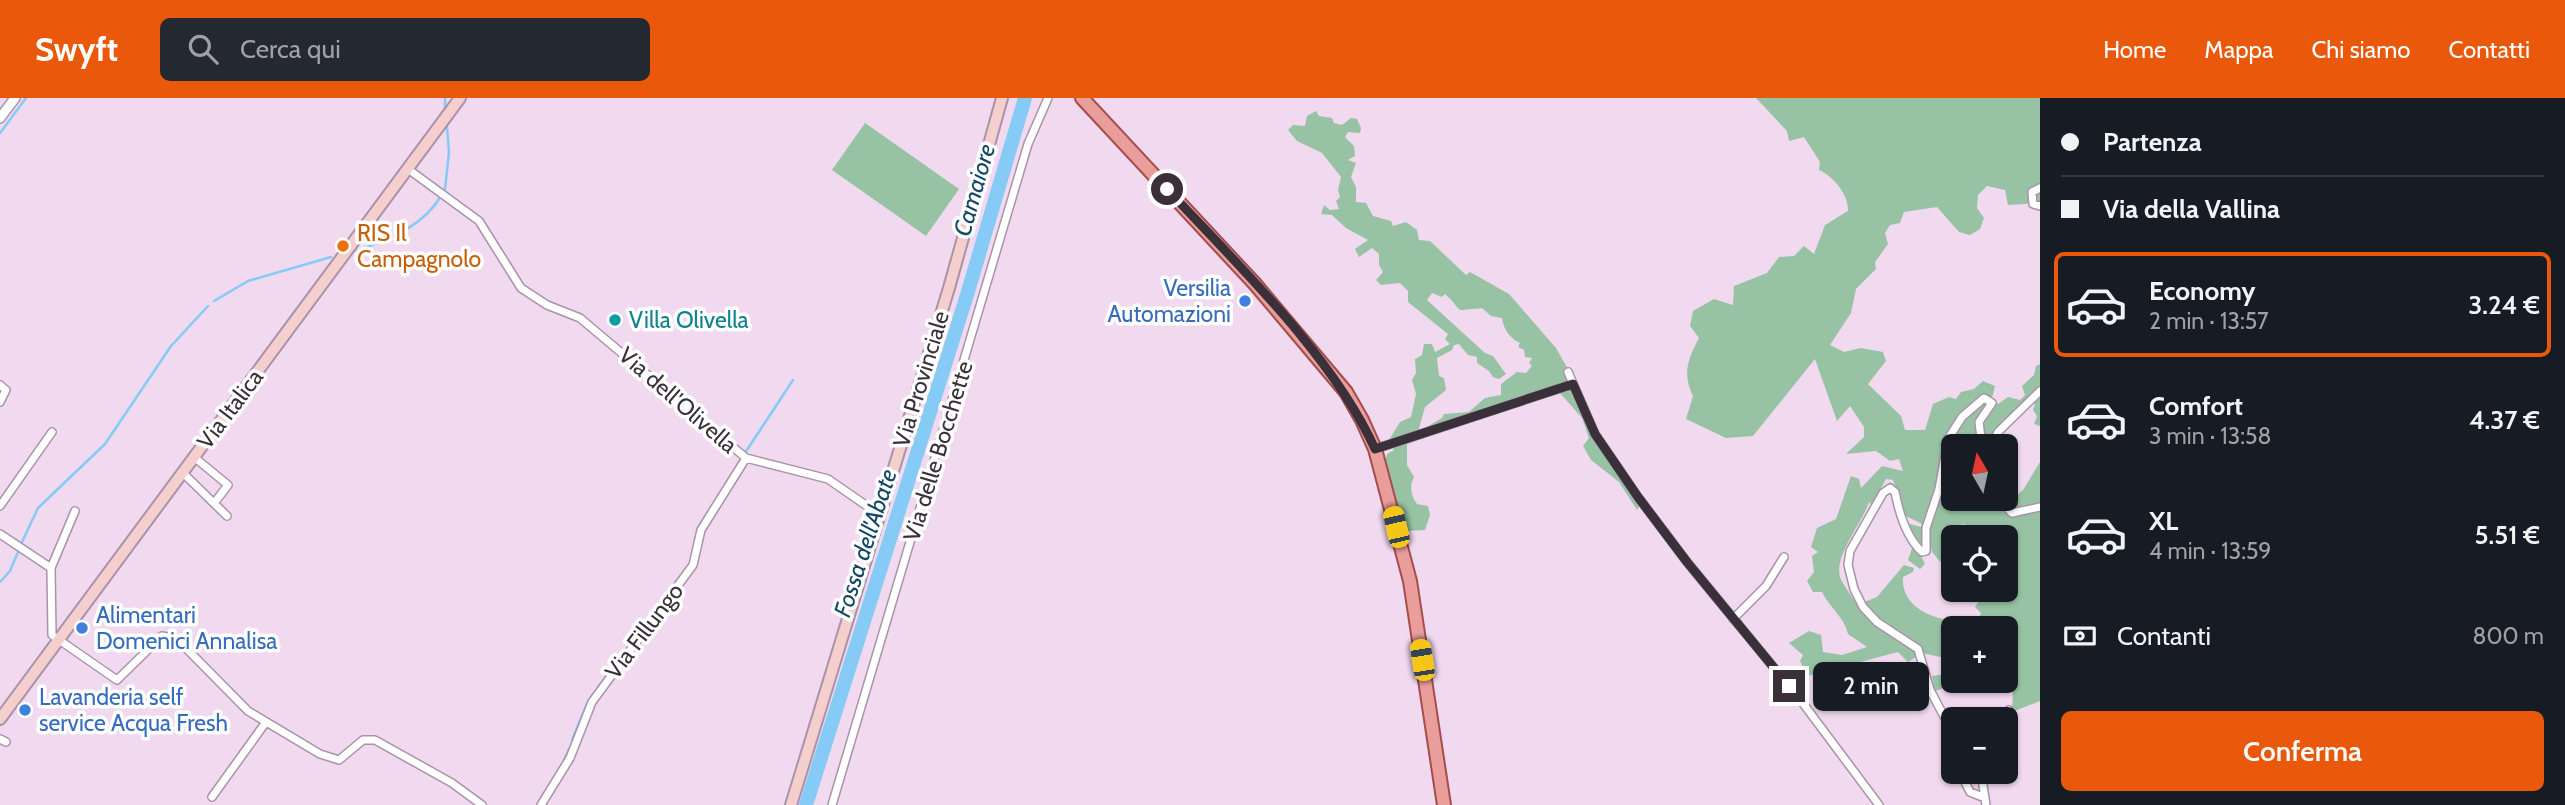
<!DOCTYPE html>
<html lang="it">
<head>
<meta charset="utf-8">
<style>
	body { margin:0; font-family:Cabin,sans-serif; background:#242831; color:#f1f3f6; height:100vh; display:flex; flex-direction:column; font-size:26px; white-space:nowrap }
	* { box-sizing:border-box; margin:0 }
	p { font-size:23px; color:#9ea1a6 }
	.icon { flex:none; width:38px; height:38px; fill:none; stroke:currentColor; stroke-width:2; stroke-linecap:round; stroke-linejoin:round }
	.map { position:relative; flex:1; overflow:hidden }
	.panel { display:flex; flex-direction:column; background:#171b24; width:525px }
	.panel>* { flex:none }
	.guide { display:grid; align-content:center; height:154px; padding:0 21px; background:#171b24 }
	.needle { width:46px; rotate:351deg }
	.buttons { position:absolute; left:1941px; top:336px; display:grid; gap:14px }
	.buttons a { display:grid; place-items:center; width:77px; height:77px; border-radius:10px; background:#171b24; box-shadow:0 2px 5px #0004; font-size:35px }
	.end { position:absolute; width:32px; height:32px; margin:-16px; border:9px solid #393039; background:#fff; box-shadow:0 0 0 4px #fff }
	.from { border-radius:50% }
	.bubble { position:absolute; height:49px; border-radius:10px; background:#171b24; box-shadow:0 2px 5px #0004; font-size:23px; font-weight:600; line-height:49px; text-align:center }
	.car { position:absolute; width:21px; height:42px; margin:-21px -10px; border-radius:9px; box-shadow:0 0 5px 2px #0007; background:linear-gradient(#f5c518 24%,#345 0 40%,#f5c518 0 76%,#345 0 86%,#f5c518 0) }
	.guide b { display:flex; align-items:center; gap:24px; height:66px; font-size:26px }
	.guide b+b { border-top:2px solid #363941 }
	.guide i { width:18px; height:18px; background:#f1f3f6 }
	ul { padding:0; list-style:none }
	li { display:flex; align-items:center; gap:21px; height:105px; margin:0 14px 10px; padding:0 7px; border:4px solid transparent; border-radius:10px }
	li div { flex:1 }
	li b { display:block; font-size:26px }
	li em { font-style:normal; font-weight:600 }
	li.on { border-color:#ea580c }
	li>.icon { width:63px; height:63px; stroke-width:1.5 }
	.pay { display:flex; align-items:center; gap:18px; height:77px; padding:0 21px; font-size:26px }
	.pay p { margin-inline-start:auto }
	.button { display:flex; gap:14px; margin-top:auto; padding:14px 21px }
	.button a { flex:1; height:80px; border-radius:10px; background:#ea580c; color:#fff; font-size:28px; font-weight:600; line-height:80px; text-align:center }
	header { display:flex; align-items:center; gap:42px; box-sizing:border-box; height:98px; padding:0 35px; background:#ea580c; color:#fff }
	header strong { font-size:33px }
	nav { display:flex; gap:38px; margin-inline-start:auto; font-size:24px }
	.search { width:490px; height:63px; background:#242831; display:flex; align-items:center; gap:18px; box-sizing:border-box; padding:0 24px; border-radius:10px; color:#9ea1a6; font-size:26px }
	main { display:flex; flex:1; min-height:0 }
	.map>svg:first-child { display:block }
	.green { fill:#97c3a4; fill-rule:evenodd }
	.lines { fill:none; stroke-linecap:round; stroke-linejoin:round }
	.stream { stroke:#86caf6; stroke-width:2.5 }
	.river { stroke:#86caf6; stroke-width:14 }
	.minor-casing { stroke:#a993a8; stroke-width:10 }
	.tertiary-casing { stroke:#a993a8; stroke-width:12 }
	.secondary-casing { stroke:#a993a8; stroke-width:14 }
	.primary-casing { stroke:#a34e4d; stroke-width:16 }
	.minor { stroke:#fff; stroke-width:7 }
	.tertiary { stroke:#fff; stroke-width:9 }
	.secondary { stroke:#f4cfcd; stroke-width:10 }
	.primary { stroke:#ea9e9b; stroke-width:12 }
	.route { stroke:#393039; stroke-width:9 }
	.food-dot { fill:#e8710a; stroke:#fff; stroke-width:2.5 }
	.shop-dot { fill:#3f7fe0; stroke:#fff; stroke-width:2.5 }
	.culture-dot { fill:#0f9aa8; stroke:#fff; stroke-width:2.5 }
	.labels { text-anchor:middle; dominant-baseline:central; stroke-width:7; stroke-linejoin:round; paint-order:stroke }
	.food-label { font-size:23px; fill:#c56008; stroke:#fff; text-anchor:start }
	.shop-label { font-size:23px; fill:#366cbe; stroke:#fff; text-anchor:start }
	.culture-label { font-size:23px; fill:#0d838f; stroke:#fff; text-anchor:start }
	.street-label { font-size:23px; fill:#393039; stroke:#fff }
	.water-label { font-size:24px; font-style:italic; fill:#134865; stroke:#fff }
</style>
</head>
<body>
<header>
<strong>Swyft</strong>
<div class="search"><svg class="icon" aria-label="search" viewBox="0 0 24 24"><circle cx="10" cy="10" r="6"/><path d="M15 15l6 6"/></svg>Cerca qui</div>
<nav><a>Home</a><a>Mappa</a><a>Chi siamo</a><a>Contatti</a></nav>
</header>
<main>
<div class="map">
<svg width="2040" height="707" viewBox="0 0 2040 707">
	<rect width="100%" height="100%" fill="#f1d9f0"/>
	<path class="green" d="M1756,0h284v105l-32,2 -3,-15 -18,-4 -9,9 -1,13 7,10 -4,11 -10,6 -11,-3 -22,-25 -33,5 -4,11 -10,2 -5,8 3,11 -13,18 1,7 -20,20 -5,24 -21,32 14,7 17,-4 22,4 3,9 -18,23 33,32 4,14h20l8,-26 16,-7 7,2 5,-7 13,-3 9,-8 12,5 -3,12 6,6 10,-7 12,3 5,-5 -3,-9 12,-11 2,-9 4,-2v62l-6,-2 3,-8 -4,-6 2,-6 -5,-4 -37,33 -4,13h-36v53h42l7,7h7l4,-8 10,-8 17,-28v239l-28,11 1,-21 -11,-2 5,-5 -6,-3h5v-53h-53v25l-13,4 -18,-4 -14,9 -10,-10 -91,24 -7,-15 3,-6 -14,-12 20,-12 12,4 2,17 19,3 25,-8 -19,-13c-4,-17 -18,-26 -26,-42h-9l-6,-11 7,-9 -2,-16 6,-4 -7,-5 6,-19 19,-9 15,-43 8,3 2,9 21,-22 21,5 -4,-12 -9,2 -14,-10 -30,3 18,-17v-10l-14,-21 -13,15 -22,-62 -62,77 -27,2 -40,-19 7,-23c-11,-23 -5,-37 6,-58l-9,-12 3,-15 21,-12 19,6 1,-19 33,-13 12,-16 15,-1 10,-10 10,8 11,-29 23,-14c1,-16 -15,-35 -29,-41l1,-8 -16,-25 -15,4 -2,-10zM1886,381l7,1 13,36 16,8 -1,3 -15,-4 9,17 -7,20 12,9 5,-5 -5,-10 4,-6 -2,-16 5,-4 5,24 16,19 4,-7 -10,-17 12,-10 -3,-10 13,-3 16,13h26v53h-20l-11,17 6,6 -3,7c-10,-2 -19,2 -28,0 -24,-3 -49,-17 -47,-43l10,-5 1,-4 -10,-3 -27,32 -20,8c-5,-9 -14,-20 -17,-28 -6,-22 22,-53 29,-75l3,3z
		M1316,13l3,5 13,2 2,5 8,2 9,-7 6,1 4,9 -1,5 -12,-1 -3,5 9,9 1,10 -7,4 8,3 -5,14 5,10v15l10,1 7,13 18,5 2,5 13,-4 11,8 2,10 11,1 36,34 4,-3 39,22 47,54 17,30 24,56 46,66 -6,10 -18,-28 -28,-22 -8,-14 6,-8 -7,-20 -23,-26 -152,52v21l7,12c-5,9 -3,19 3,27l11,2 2,9 -5,15 -20,1 -4,-4 2,-8 -7,-8 -6,-21 3,-4 -8,-13 3,-3 -3,-9 2,-7 7,-4 -5,-10 11,-18 11,-5 5,-23 -4,-14 4,-7 -1,-14 7,-4 2,-11h8l3,8 15,-8 -5,-5 3,-5 -40,-32v-11l-8,-8 -19,2 -5,-5 7,-8 -4,-7v-11l-7,-6 -13,9 -4,-8 13,-9 -22,-12 -14,-13 -11,-1 3,-9 6,5 9,-1 -3,-8 4,-4 -2,-7 3,-13 -19,-24 -25,-12 -9,-11 5,-5 12,1 2,-10zM1432,195l10,4 3,-3c21,19 5,17 37,14l9,8 11,2c1,11 9,21 18,25l-2,4 6,3 1,7 7,1 -3,5 3,3 -6,7 -9,-1 -16,12v11l-16,3 -16,14 -25,2 -2,4 -24,14 7,-25 21,-17 -2,-12 -5,-2 -2,-18 15,-8 2,-5 5,-1 9,11 9,2v6l12,8 4,6 6,2 7,-5 -13,-18 -8,-3 -58,-53z
		M865,25l94,66 -33,47 -94,-66z
		M1953,575v8h26l-11,4 -7,-3 -26,9 -3,-15z"/>
	<g class="lines">
		<path class="stream" d="M445,0v10
			M0,35l26,-35
			M445,91l4,-37 -2,-25
			M357,153c32,-13 65,-23 84,-55
			M214,203l34,-20 83,-24
			M745,355l48,-73
			M700,427l39,-62
			M22,444l16,-34 67,-64 66,-98 37,-40
			M0,484l10,-11 8,-19
			M598,589l13,-16
			M572,642l15,-36
			M561,669l8,-18"/>
		<path class="river" d="M806,707l161,-510 58,-197"/>
		<defs>
			<path id="minor" d="M408,71l71,52 42,67 26,17 33,13 166,140 82,21 39,27 15,2
				M2040,90l-8,4 1,12 7,2
				M1568,274l27,62 43,63 49,65 115,140 77,103
				M0,287l6,5 -6,12
				M1991,348l7,-14 42,-41
				M1375,351l198,-65
				M194,359l34,28 -13,17
				M183,375l44,43
				M1999,401l13,14 28,-6
				M0,408l52,-74
				M0,436l51,34 1,67 65,45 45,-44 15,3 71,72 72,43 19,6 24,-20h12l77,43 30,22
				M51,470l24,-57
				M1733,521l33,-33 18,-29
				M2002,621l7,-9
				M0,641l6,3
				M1953,650l-6,-26 -17,-32 -12,-41 -41,-27 -14,-15 -9,-18 -6,-24 2,-14 33,-58 7,-5 5,4c4,21 11,45 27,60l4,-1v-23l13,-39 9,-50 14,-22 22,-19 8,5 -13,19 3,24
				M1960,674l10,20 15,6
				M1981,674l5,33
				M212,699l54,-75
				M541,707l29,-47 22,-56 101,-137 8,-35 45,-72
				M832,707l196,-661 20,-46"/>
			<path id="tertiary" d="M0,20l15,-20"/>
			<path id="secondary" d="M0,621l460,-621
				M791,707l158,-517 53,-190"/>
			<path id="primary" d="M1082,0l173,186 91,108 16,28 13,29 35,132 34,224"/>
		</defs>
		<use href="#minor" class="minor-casing"/>
		<use href="#tertiary" class="tertiary-casing"/>
		<use href="#secondary" class="secondary-casing"/>
		<use href="#primary" class="primary-casing"/>
		<use href="#minor" class="minor"/>
		<use href="#tertiary" class="tertiary"/>
		<use href="#secondary" class="secondary"/>
		<use href="#primary" class="primary"/>
	</g>
	<g class="lines">
		<path class="route" d="M1167,91c70,75 166,167 208,260l198,-65 22,50 43,63 49,65 102,124"/>
	</g>
	<circle class="food-dot" cx="343" cy="148" r="7"/>
	<g class="shop-dot">
		<circle cx="1245" cy="203" r="7"/>
		<circle cx="82" cy="530" r="7"/>
		<circle cx="25" cy="612" r="7"/>
	</g>
	<circle class="culture-dot" cx="615" cy="222" r="7"/>
	<g class="labels">
		<g class="food-label">
			<text x="357" y="135">RIS Il<tspan x="357" dy="26">Campagnolo</tspan></text>
		</g>
		<g class="shop-label">
			<text x="1231" y="190" text-anchor="end">Versilia<tspan x="1231" dy="26">Automazioni</tspan></text>
			<text x="96" y="517">Alimentari<tspan x="96" dy="26">Domenici Annalisa</tspan></text>
			<text x="39" y="599">Lavanderia self<tspan x="39" dy="26">service Acqua Fresh</tspan></text>
		</g>
		<g class="culture-label">
			<text x="629" y="222">Villa Olivella</text>
		</g>
		<g class="street-label">
			<text transform="translate(921 281) rotate(-73)">Via Provinciale</text>
			<text transform="translate(678 302) rotate(41)">Via dell'Olivella</text>
			<text transform="translate(230 311) rotate(-53)">Via Italica</text>
			<text transform="translate(938 353) rotate(-73)">Via delle Bocchette</text>
			<text transform="translate(644 533) rotate(-53)">Via Fillungo</text>
		</g>
		<g class="water-label">
			<text transform="translate(974 92) rotate(-74)">Camaiore</text>
			<text transform="translate(865 445) rotate(-72)">Fossa dell'Abate</text>
		</g>
	</g>
</svg>
<div class="buttons">
<a><svg class="needle" viewBox="-14 -14 28 28"><path d="M0-13l5 13h-10z" fill="#e53935"/><path d="M0 13l5-13h-10z" fill="#9ea1a6"/></svg></a>
<a><svg class="icon" aria-label="locate" viewBox="0 0 24 24"><circle cx="12" cy="12" r="6"/><path d="M12 2v4M12 18v4M2 12h4M18 12h4"/></svg></a>
<a>+</a>
<a>−</a>
</div>
<i class="end from" style="left:1167px;top:91px"></i>
<i class="end" style="left:1789px;top:588px"></i>
<div class="bubble" style="left:1813px;top:564px;width:116px">2 min</div>
<i class="car" style="left:1396px;top:429px;rotate:347deg"></i>
<i class="car" style="left:1422px;top:562px;rotate:351deg"></i>
</div>
<section class="panel">
<div class="guide">
<b><i class="from"></i>Partenza</b>
<b><i></i>Via della Vallina</b>
</div>
<ul>
<li class="on"><svg class="icon" aria-label="car" viewBox="0 0 24 24"><path d="M5 17H2v-5l4-1 3-4h7l3 4 3 1v5h-3M9 17h6M6 11h13"/><circle cx="7" cy="17" r="2"/><circle cx="17" cy="17" r="2"/></svg><div><b>Economy</b><p>2 min · 13:57</p></div><em>3.24 €</em></li>
<li><svg class="icon" aria-label="car" viewBox="0 0 24 24"><path d="M5 17H2v-5l4-1 3-4h7l3 4 3 1v5h-3M9 17h6M6 11h13"/><circle cx="7" cy="17" r="2"/><circle cx="17" cy="17" r="2"/></svg><div><b>Comfort</b><p>3 min · 13:58</p></div><em>4.37 €</em></li>
<li><svg class="icon" aria-label="car" viewBox="0 0 24 24"><path d="M5 17H2v-5l4-1 3-4h7l3 4 3 1v5h-3M9 17h6M6 11h13"/><circle cx="7" cy="17" r="2"/><circle cx="17" cy="17" r="2"/></svg><div><b>XL</b><p>4 min · 13:59</p></div><em>5.51 €</em></li>
</ul>
<div class="pay"><svg class="icon" aria-label="cash" viewBox="0 0 24 24"><path d="M3 7h18v10H3z"/><circle cx="12" cy="12" r="2"/></svg>Contanti<p>800 m</p></div>
<div class="button"><a>Conferma</a></div>
</section>
</main>
</body>
</html>
